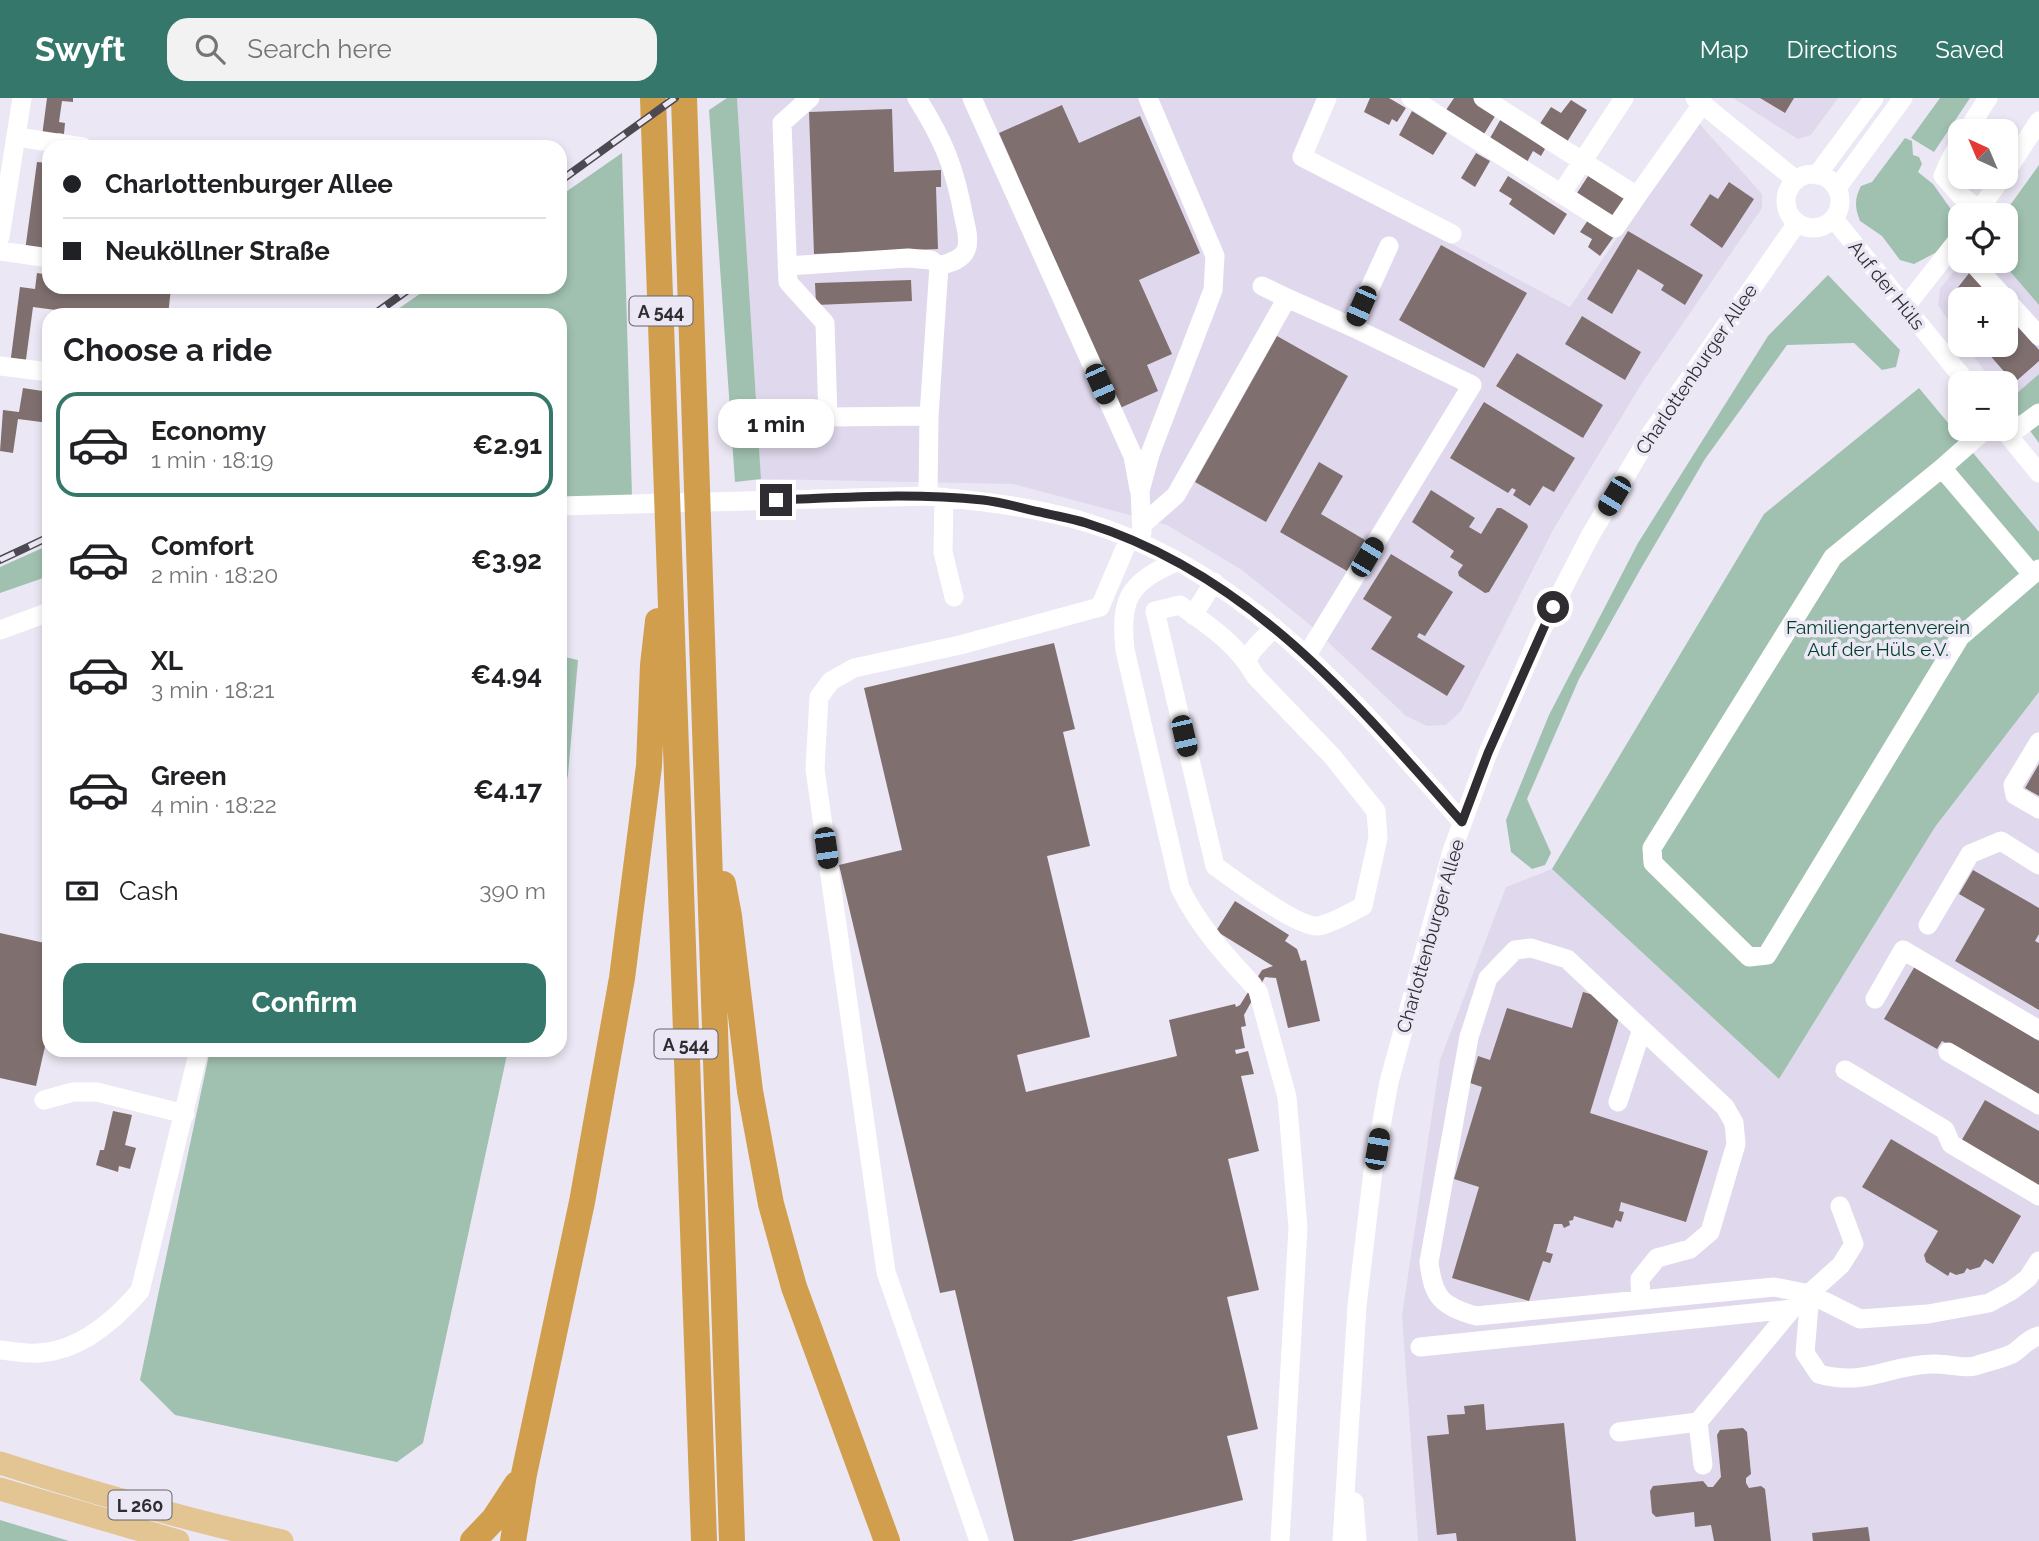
<!DOCTYPE html>
<html lang="en">
<head>
<meta charset="utf-8">
<style>
	body { margin:0; font-family:Raleway,sans-serif; background:#f2f2f2; color:#202124; height:100vh; display:flex; flex-direction:column; font-size:26px; white-space:nowrap }
	* { box-sizing:border-box; margin:0 }
	p { font-size:23px; color:#757577 }
	.icon { flex:none; width:38px; height:38px; fill:none; stroke:currentColor; stroke-width:2; stroke-linecap:round; stroke-linejoin:round }
	.map { position:relative; flex:1; overflow:hidden }
	.sheet { position:absolute; left:42px; top:210px; width:525px; height:749px; display:flex; flex-direction:column; background:#fff; border-radius:21px; box-shadow:0 4px 10px #0003 }
	.sheet>* { flex:none }
	.top-card { position:absolute; left:42px; top:42px; width:525px; height:154px; border-radius:21px; box-shadow:0 4px 10px #0003; display:grid; align-content:center; height:154px; padding:0 21px; background:#fff }
	.needle { width:46px; rotate:316deg }
	.fabs { position:absolute; left:1948px; top:21px; display:grid; gap:14px }
	.fabs a { display:grid; place-items:center; width:70px; height:70px; border-radius:14px; background:#fff; box-shadow:0 4px 10px #0003; font-size:35px }
	.end { position:absolute; width:32px; height:32px; margin:-16px; border:9px solid #2f2d32; background:#fff; box-shadow:0 0 0 4px #fff }
	.from { border-radius:50% }
	.bubble { position:absolute; height:49px; border-radius:21px; background:#fff; box-shadow:0 4px 10px #0003; font-size:23px; font-weight:700; line-height:49px; text-align:center }
	.car { position:absolute; width:21px; height:42px; margin:-21px -10px; border-radius:9px; box-shadow:0 0 5px 2px #0007; background:linear-gradient(#222 24%,#8ab4d8 0 40%,#222 0 76%,#8ab4d8 0 86%,#222 0) }
	.top-card b { display:flex; align-items:center; gap:24px; height:66px; font-size:26px }
	.top-card b+b { border-top:2px solid #e0e0e0 }
	.top-card i { width:18px; height:18px; background:#202124 }
	ul { padding:0; list-style:none }
	li { display:flex; align-items:center; gap:21px; height:105px; margin:0 14px 10px; padding:0 7px; border:4px solid transparent; border-radius:21px }
	li div { flex:1 }
	li b { display:block; font-size:26px }
	li em { font-style:normal; font-weight:700 }
	li.current { border-color:#35786b }
	li>.icon { width:63px; height:63px; stroke-width:1.5 }
	h2 { padding:0 21px; font-size:32px; line-height:84px }
	.pay { display:flex; align-items:center; gap:18px; height:77px; padding:0 21px; font-size:26px }
	.pay p { margin-inline-start:auto }
	.button { display:flex; gap:14px; margin-top:auto; padding:14px 21px }
	.button a { flex:1; height:80px; border-radius:21px; background:#35786b; color:#fff; font-size:28px; font-weight:700; line-height:80px; text-align:center }
	header { display:flex; align-items:center; gap:42px; box-sizing:border-box; height:98px; padding:0 35px; background:#35786b; color:#fff }
	header strong { font-size:33px }
	nav { display:flex; gap:38px; margin-inline-start:auto; font-size:24px }
	.search { width:490px; height:63px; background:#f2f2f2; display:flex; align-items:center; gap:18px; box-sizing:border-box; padding:0 24px; border-radius:21px; color:#757577; font-size:26px }
	.map>svg:first-child { display:block }
	.built { fill:#e0d9ed }
	.green { fill:#a0c1b0 }
	.building { fill:#7f706f }
	.lines { fill:none; stroke-linecap:round; stroke-linejoin:round }
	.minor { stroke:#fff; stroke-width:19 }
	.major { stroke:#e3c594; stroke-width:23 }
	.highway { stroke:#d09e4d; stroke-width:26 }
	.rail-casing { stroke:#4c4950; stroke-width:8 }
	.rail { stroke:#ece7f4; stroke-width:5; stroke-dasharray:16; stroke-linecap:butt }
	.route { stroke:#2f2d32; stroke-width:9 }
	.labels { text-anchor:middle; dominant-baseline:central; stroke-width:7; stroke-linejoin:round; paint-order:stroke }
	.shield { fill:#ece7f4; stroke:#68656c; stroke-width:2 }
	.shield-label { font-size:18px; font-weight:bold; fill:#2f2d32 }
	.street-label { font-size:19px; fill:#2f2d32; stroke:#ece7f4 }
	.park-label { font-size:19px; fill:#013e28; stroke:#ece7f4 }
</style>
</head>
<body>
<header>
<strong>Swyft</strong>
<div class="search"><svg class="icon" aria-label="search" viewBox="0 0 24 24"><circle cx="10" cy="10" r="6"/><path d="M15 15l6 6"/></svg>Search here</div>
<nav><a>Map</a><a>Directions</a><a>Saved</a></nav>
</header>
<div class="map">
<svg width="2039" height="1443" viewBox="0 0 2039 1443">
	<rect width="100%" height="100%" fill="#ece7f4"/>
	<path class="built" d="M737,0h583l-25,62 275,147 127,-186 65,73v14l-120,175 -89,147 -92,181 -15,14 -19,1 -21,-10 -97,-92 -67,-54 -75,-45 -154,-41 -252,-5z
		M1733,0h105l-27,37 -13,4z
		M1962,163h39l38,44v69l-31,27 -2,-3v-15h-12l-29,-38h41v-46h-46v39l-22,-33 2,-16z
		M2039,594v849h-621l-16,-225 38,-256 66,-173 46,-18 227,210 156,-252z"/>
	<path class="green" d="M727,0h10l24,381 -26,3 -26,-372z
		M1940,0h30l-36,54 -23,-14z
		M1905,40l7,3 1,14 6,2 3,7 -4,8 15,12 27,38 -23,30 -23,12 -14,-4 -18,-24 -22,-15c-5,-13 -6,-22 1,-35l11,-4z
		M622,55l10,343 -72,3v-184h-171l41,-28h130v-91z
		M2039,67v140l-38,-44h5v-46h-3z
		M1828,177l72,75 -4,17 -14,3 -28,-27 -67,2 -82,114 -65,111 -61,109 -52,120 24,54 -6,12 -13,4 -21,-17 -5,-32 43,-105 89,-172 130,-207z
		M2039,276v69l-31,-42z
		M1919,290l120,144v160l-104,135 -156,252 -227,-210 212,-355z
		M49,447v31l-49,17v-26z
		M560,558l18,4 -10,115 -8,38z
		M210,952h298l-85,393 -26,19 -222,-47 -35,-35z
		M0,1422l69,21h-69z"/>
	<path class="building" d="M47,0h26v4l-11,-1 -3,21 6,1 -1,11 -6,-1 -1,5 -15,-2z
		M1370,0h19l17,10 -9,14 -5,-3 -3,6 -25,-13z
		M1454,0h21l22,15 -13,21 -38,-24z
		M1760,0h34l-9,15z
		M1571,2l16,10 -22,35 -28,-17 14,-21 10,6z
		M1062,7l17,38 61,-27 60,137 -61,27 33,74 -25,11 11,26 -38,17 -121,-275z
		M892,11l2,63 47,-2v17h-5l2,62 -124,5 -5,-142z
		M1412,13l35,22 -14,22 -34,-20z
		M1502,19l43,32 -4,7 -8,-5 -6,11 -37,-24z
		M1476,55l14,8 -15,26 -14,-9z
		M37,64l12,1v41l-7,49 -17,-2z
		M1590,75l37,24 -13,20 -37,-24z
		M1508,78l59,38 -13,21 -45,-31 3,-5 -13,-8z
		M1729,84l25,17 -32,49 -32,-23 20,-31 8,5z
		M1590,119l25,18 -15,21 -12,-9 4,-8 -12,-7z
		M1628,133l75,44 -18,30 -24,-15 3,-5 -26,-16 -26,45 -25,-15z
		M1441,147l86,48 -43,75 -85,-48z
		M1970,174l22,24 -4,3h-28v15l-12,-14z
		M37,175l12,2v12l122,1 -3,27 -56,-3v3h-18l-61,-8 -8,60 -15,-2 10,-78 15,2z
		M911,182l1,21 -96,4 -1,-22z
		M2006,214l33,38v11l-25,22 -33,-38h25z
		M1582,218l59,36 -16,28 -60,-36z
		M1277,238l71,40 -82,146 -71,-40z
		M1517,255l86,52 -20,33 -87,-52z
		M23,290l26,4v31l-31,-4 -5,34 -13,-2 3,-41 16,2z
		M1484,304l91,56 -21,34 -11,-6 -13,20 -17,-11 3,-5 -4,-2 -4,5 -58,-35z
		M1319,364l24,14 -22,38 44,26 -18,31 -67,-39z
		M1431,392l44,28 -6,9 12,7 16,-26h4l26,16 1,3 -39,65 -4,1 -26,-17 -1,-4 5,-7 -13,-8 4,-6 -42,-29z
		M1391,456l62,38 -28,44 -6,-3 -2,4 48,29 -18,30 -76,-47 21,-32 -29,-18z
		M1054,545l21,86 -12,3 27,114 -43,10 43,181 -73,18 9,37 151,-36 -8,-36 66,-16 1,3 4,-2 22,-35 11,-4 -57,-35 19,-30 54,34 -4,6 12,8 4,12 5,-1 14,61 -32,7 -12,-50 -11,-1 -21,38 2,11 -5,1 4,21 -10,2 1,4 12,-3 6,23 -13,2 18,75 -31,8 31,131 -32,7 31,132 -31,7 16,64 -172,41h-57l-59,-251 -15,3 -101,-428 63,-15 -38,-162z
		M2039,666v32l-14,-8z
		M1973,772l66,38v26l-4,7 4,2v67l-84,-49 30,-52 -26,-15z
		M0,835l49,11v85l-13,57 -36,-8z
		M1915,868l124,75v57l-97,-57 -5,8 -53,-30z
		M1583,894l11,3 25,23 -29,95 118,38 -22,71 -65,-20 -2,9 5,1 -3,10 -5,-2 -3,8 -39,-12 -1,4 -4,1 1,4 -6,3 -2,-4h-8l-8,28 7,2 -3,9 -7,-2 -14,40 -77,-23 27,-91 -25,-8 28,-92 -12,-4 8,-27 12,4 17,-52 65,20z
		M1985,1002l54,31v58l-79,-46z
		M113,1013l19,4 -7,30 11,3 -6,21 -11,-3 -1,6 -22,-7 4,-15h4z
		M1891,1041l130,77 -28,48 -8,-5 -5,8 -10,3 -3,-2 -3,5 -8,2 -6,-3 -2,4 -22,-14 -2,-7 14,-24 -76,-44z
		M1484,1306l2,26 78,-7 12,118h-119l-1,-8 -19,2 -10,-99 22,-2 -2,-19 18,-1 -1,-8z
		M1743,1330l4,4 4,42 -5,4v5l3,5 12,-2 4,3 6,52h-57l-3,-16 -16,2 -1,-15 -38,5 -4,-4 -2,-22 3,-5 50,-5 5,6h5l8,-10 -4,-42 3,-5z
		M1868,1429l2,14h-57l-1,-8z"/>
	<g class="lines">
		<path class="minor" d="M810,0l-28,25 6,159 37,41 3,94 101,-1 -1,80
			M917,0c27,43 38,70 47,120 2,9 6,23 2,32 -4,10 -17,13 -27,16
			M972,0l161,358 6,33
			M1327,0l-25,59 150,77
			M1411,0l204,130 22,-32
			M1483,0l154,98 66,-93
			M1695,0l101,82
			M1967,33l21,-33
			M17,39l66,10
			M1960,45l-10,17 -7,16 18,20 19,14
			M2006,74l33,-51
			M1786 103a27 27 0 1 1 54 0a27 27 0 1 1-54 0Z
			M1817,77l57,-77
			M1837,90l66,-90
			M1561,96l63,-96
			M1976,117l26,-38
			M1834,121l133,164
			M0,139l22,-139
			M0,153l49,7
			M1971,163l68,75
			M787,168l121,-8 23,2 8,6 -10,150
			M1262,188l25,12
			M1906,208l54,-69
			M1352,229l37,-81
			M0,268l49,6
			M1986,331l-44,39 -109,89 -181,291 1,15 96,94 18,-2 193,-318 79,-68
			M2003,331l36,44
			M2009,337l30,-22
			M1942,370l90,106
			M944,399l-1,55 11,45
			M560,408l368,-10c53,5 106,11 157,26 161,48 271,180 377,300
			M1142,427l34,-30 111,-197 65,29 120,58 -165,270
			M1142,435l-2,-42 10,-37 63,-164 2,-34 -67,-158
			M1176,464c-48,21 -56,37 -51,88l55,238c19,38 44,66 73,97
			M1180,507c31,22 56,38 76,72l76,79 44,55 2,27 -15,68c-14,7 -29,17 -45,20 -20,2 -85,-47 -103,-60l-60,-255z
			M1193,517l21,-33
			M0,532l49,-18
			M1247,563l5,-10 22,-24
			M2039,644l-26,43 2,10 24,14
			M1928,827l42,-71 31,-13 38,24
			M1258,893l29,106 11,131 -18,313
			M1875,901l28,-49 136,80
			M1948,954l91,53
			M1845,972l100,60 6,14 88,52
			M44,1002l29,-8h24l88,22
			M1618,1004l24,-73
			M1810,1196l-5,59 14,21c47,13 69,-9 113,-10 14,-1 30,5 43,2 12,-4 26,-7 37,-12 10,-6 15,-15 27,-18
			M1641,1202l-1,-21 17,-21 33,-9 20,-17 26,-88 -2,-21 -9,-16 -158,-148 -36,-11 -16,2 -27,28 -19,59 -40,225c4,36 13,44 47,54l298,-29 36,7 50,25 68,-5 61,-11 22,-12 17,-13 11,-17
			M1420,1249l372,-38 49,-44 13,-21 -14,-38
			M0,1252c12,1 26,4 39,3 40,-2 76,-33 101,-62l59,-241
			M1619,1334l79,-10
			M1703,1367l-5,-43 94,-113
			M1354,1404l3,39
			M979,1443l-93,-269 -71,-503 4,-72 12,-16 23,-13 106,-23 140,-38 29,-68
			M1342,1443l15,-235 16,-135 16,-89 63,-231 36,-98 53,-122 49,-95 60,-101 147,-212"/>
		<path class="major" d="M0,1365c93,30 187,57 282,78
			M0,1391l178,52"/>
		<path class="highway" d="M653,0l51,1443
			M684,0l48,1443
			M723,786l6,32 21,175 21,113 23,83 93,254
			M473,1443l21,-22 23,-35
			M513,1443l11,-67 58,-272 40,-224 27,-212 4,-101 5,-44"/>
		<defs>
			<path id="rail" d="M560,83l115,-83
				M373,217l39,-28
				M0,462l49,-23"/>
		</defs>
		<use href="#rail" class="rail-casing"/>
		<use href="#rail" class="rail"/>
	</g>
	<g class="lines">
		<path class="route" d="M776,402c69,-3 138,-7 207,0 19,2 38,8 57,12 15,4 31,6 46,11 163,51 267,176 376,299l26,-69 65,-146"/>
	</g>
	<g class="labels">
		<g class="shield">
			<rect x="629.5" y="198.5" width="63" height="29" rx="5"/>
			<rect x="654.5" y="931.5" width="63" height="29" rx="5"/>
			<rect x="108.5" y="1392.5" width="63" height="29" rx="5"/>
		</g>
		<g class="shield-label">
			<text x="661" y="213">A 544</text>
			<text x="686" y="946">A 544</text>
			<text x="140" y="1407">L 260</text>
		</g>
		<g class="street-label">
			<text transform="translate(1887 187) rotate(51)">Auf der Hüls</text>
			<text transform="translate(1696 271) rotate(-56)">Charlottenburger Allee</text>
			<text transform="translate(1430 838) rotate(-74)">Charlottenburger Allee</text>
		</g>
		<g class="park-label">
			<text x="1878" y="529">Familiengartenverein<tspan x="1878" dy="22">Auf der Hüls e.V.</tspan></text>
		</g>
	</g>
</svg>
<div class="fabs">
<a><svg class="needle" viewBox="-14 -14 28 28"><path d="M0-13l5 13h-10z" fill="#e53935"/><path d="M0 13l5-13h-10z" fill="#757577"/></svg></a>
<a><svg class="icon" aria-label="locate" viewBox="0 0 24 24"><circle cx="12" cy="12" r="6"/><path d="M12 2v4M12 18v4M2 12h4M18 12h4"/></svg></a>
<a>+</a>
<a>−</a>
</div>
<i class="end from" style="left:1553px;top:509px"></i>
<i class="end" style="left:776px;top:402px"></i>
<div class="bubble" style="left:718px;top:301px;width:116px">1 min</div>
<i class="car" style="left:1361px;top:208px;rotate:204deg"></i>
<i class="car" style="left:1100px;top:286px;rotate:156deg"></i>
<i class="car" style="left:1614px;top:398px;rotate:211deg"></i>
<i class="car" style="left:1367px;top:459px;rotate:31deg"></i>
<i class="car" style="left:1184px;top:638px;rotate:167deg"></i>
<i class="car" style="left:826px;top:750px;rotate:172deg"></i>
<i class="car" style="left:1377px;top:1051px;rotate:10deg"></i>
<div class="top-card">
<b><i class="from"></i>Charlottenburger Allee</b>
<b><i></i>Neuköllner Straße</b>
</div>
<section class="sheet">
<h2>Choose a ride</h2>
<ul>
<li class="current"><svg class="icon" aria-label="car" viewBox="0 0 24 24"><path d="M5 17H2v-5l4-1 3-4h7l3 4 3 1v5h-3M9 17h6M6 11h13"/><circle cx="7" cy="17" r="2"/><circle cx="17" cy="17" r="2"/></svg><div><b>Economy</b><p>1 min · 18:19</p></div><em>€2.91</em></li>
<li><svg class="icon" aria-label="car" viewBox="0 0 24 24"><path d="M5 17H2v-5l4-1 3-4h7l3 4 3 1v5h-3M9 17h6M6 11h13"/><circle cx="7" cy="17" r="2"/><circle cx="17" cy="17" r="2"/></svg><div><b>Comfort</b><p>2 min · 18:20</p></div><em>€3.92</em></li>
<li><svg class="icon" aria-label="car" viewBox="0 0 24 24"><path d="M5 17H2v-5l4-1 3-4h7l3 4 3 1v5h-3M9 17h6M6 11h13"/><circle cx="7" cy="17" r="2"/><circle cx="17" cy="17" r="2"/></svg><div><b>XL</b><p>3 min · 18:21</p></div><em>€4.94</em></li>
<li><svg class="icon" aria-label="car" viewBox="0 0 24 24"><path d="M5 17H2v-5l4-1 3-4h7l3 4 3 1v5h-3M9 17h6M6 11h13"/><circle cx="7" cy="17" r="2"/><circle cx="17" cy="17" r="2"/></svg><div><b>Green</b><p>4 min · 18:22</p></div><em>€4.17</em></li>
</ul>
<div class="pay"><svg class="icon" aria-label="cash" viewBox="0 0 24 24"><path d="M3 7h18v10H3z"/><circle cx="12" cy="12" r="2"/></svg>Cash<p>390 m</p></div>
<div class="button"><a>Confirm</a></div>
</section>
</div>
</body>
</html>
